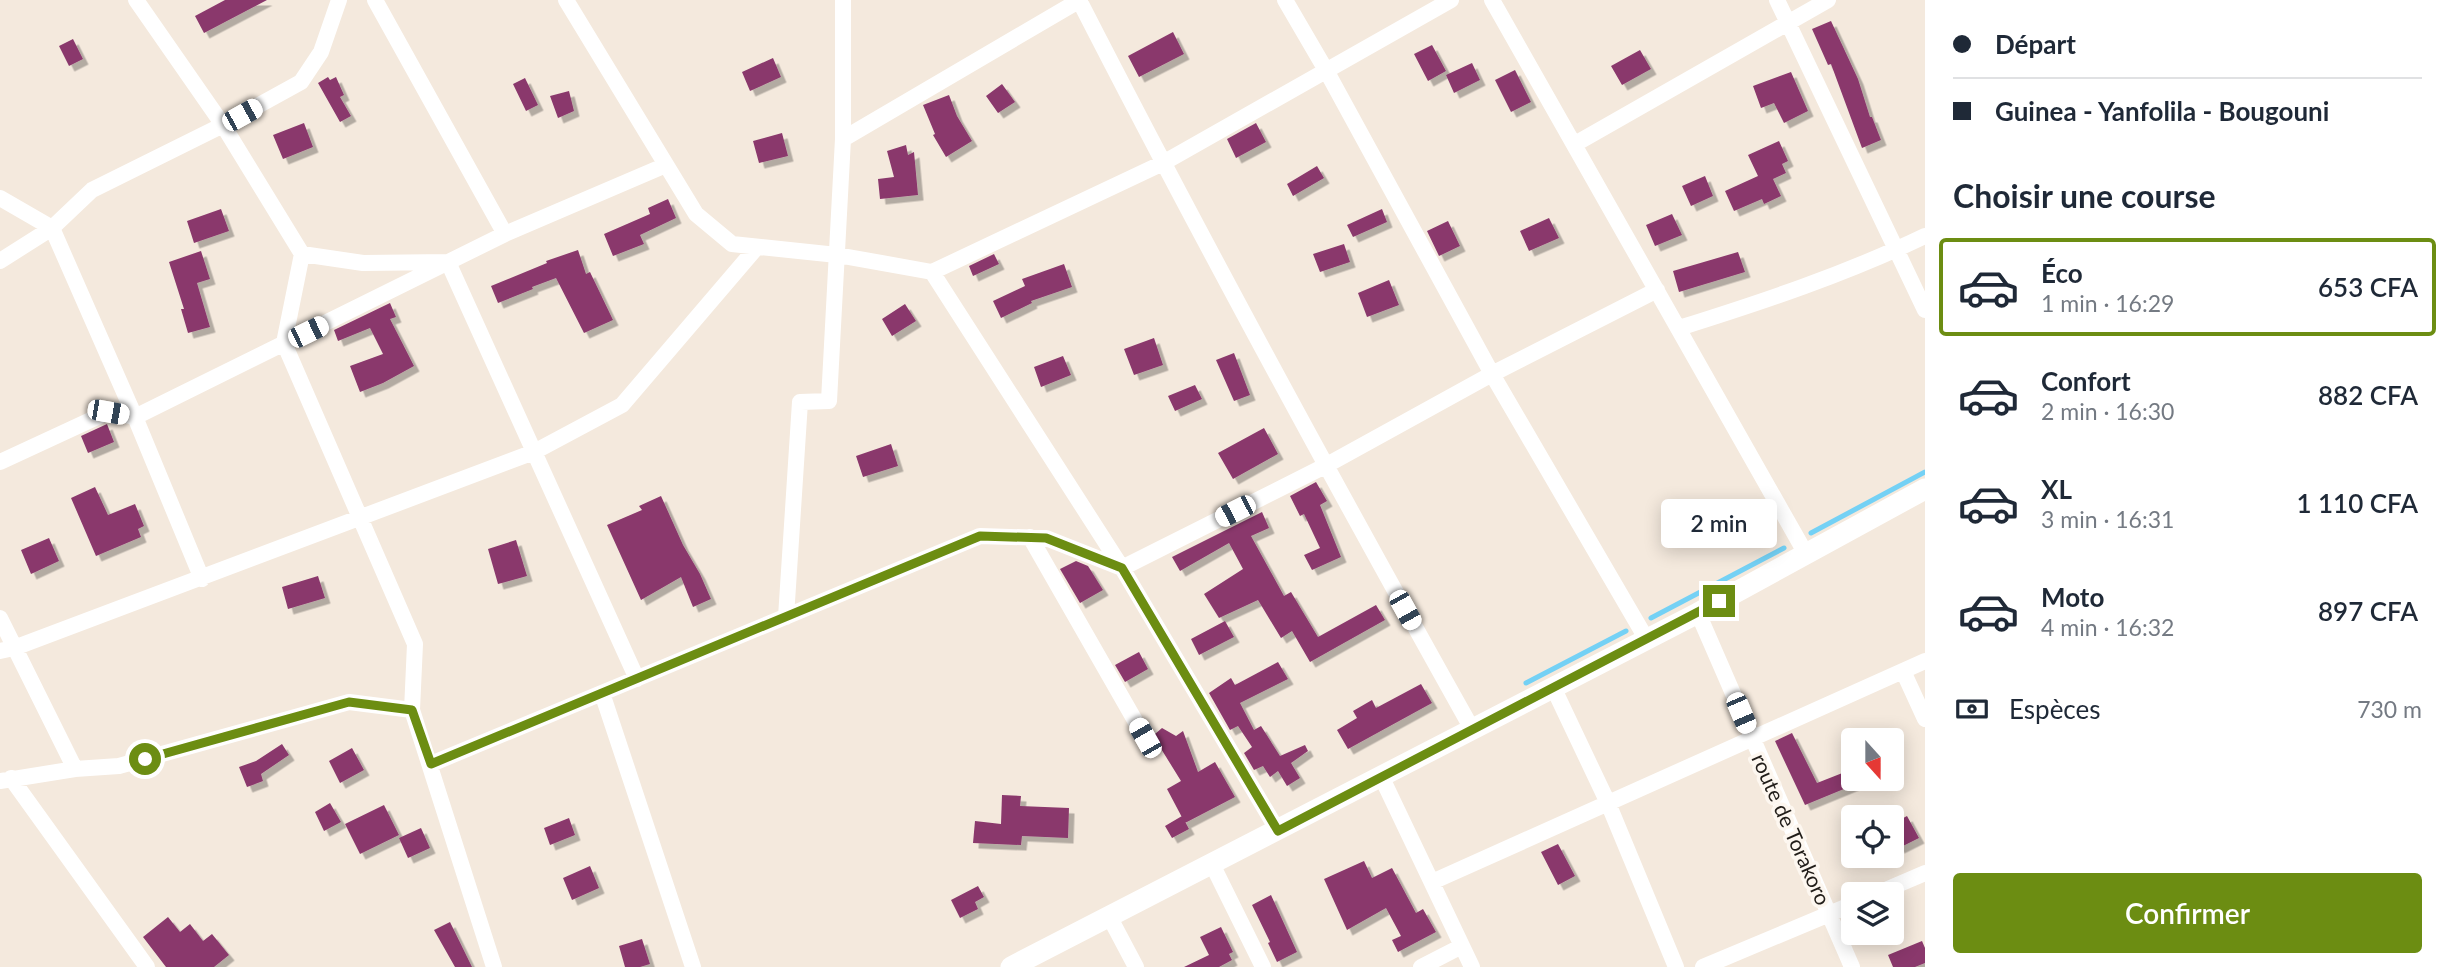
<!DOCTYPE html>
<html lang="fr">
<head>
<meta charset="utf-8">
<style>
	body { margin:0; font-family:Lato,sans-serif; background:#f2f2f3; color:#1f2937; height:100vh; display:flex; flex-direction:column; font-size:26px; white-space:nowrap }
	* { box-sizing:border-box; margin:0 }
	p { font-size:23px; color:#747a83 }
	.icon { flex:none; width:38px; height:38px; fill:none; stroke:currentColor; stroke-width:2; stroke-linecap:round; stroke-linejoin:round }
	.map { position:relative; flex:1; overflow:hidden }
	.sheet { display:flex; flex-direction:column; background:#fff; width:525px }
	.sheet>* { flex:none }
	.guide { display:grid; align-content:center; height:154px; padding:0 28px; background:#fff }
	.needle { width:46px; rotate:159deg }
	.buttons { position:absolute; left:1841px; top:728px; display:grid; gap:14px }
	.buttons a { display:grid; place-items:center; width:63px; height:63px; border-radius:7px; background:#fff; box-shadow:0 4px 18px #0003; font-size:35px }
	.end { position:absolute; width:32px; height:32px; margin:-16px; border:9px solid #6c8d12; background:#fff; box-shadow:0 0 0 4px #fff }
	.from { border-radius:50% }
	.bubble { position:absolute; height:49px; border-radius:7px; background:#fff; box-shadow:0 4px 18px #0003; font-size:23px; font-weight:600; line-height:49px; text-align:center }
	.car { position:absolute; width:21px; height:42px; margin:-21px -10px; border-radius:9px; box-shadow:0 0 5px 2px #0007; background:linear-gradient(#fff 24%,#345 0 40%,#fff 0 76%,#345 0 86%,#fff 0) }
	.guide b { display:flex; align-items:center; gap:24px; height:66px; font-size:26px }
	.guide b+b { border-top:2px solid #e0e1e3 }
	.guide i { width:18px; height:18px; background:#1f2937 }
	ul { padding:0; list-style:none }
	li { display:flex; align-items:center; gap:21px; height:98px; margin:0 14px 10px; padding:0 14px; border:4px solid transparent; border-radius:7px }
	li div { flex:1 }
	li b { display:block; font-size:26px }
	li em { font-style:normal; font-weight:600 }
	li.current { border-color:#6c8d12 }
	li>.icon { width:63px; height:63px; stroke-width:1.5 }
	h2 { padding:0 28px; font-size:32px; line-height:84px }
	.pay { display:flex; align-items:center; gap:18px; height:77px; padding:0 28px; font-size:26px }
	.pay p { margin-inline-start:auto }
	.cta { display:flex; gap:14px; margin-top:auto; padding:14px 28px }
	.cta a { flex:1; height:80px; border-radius:7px; background:#6c8d12; color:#fff; font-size:28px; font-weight:600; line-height:80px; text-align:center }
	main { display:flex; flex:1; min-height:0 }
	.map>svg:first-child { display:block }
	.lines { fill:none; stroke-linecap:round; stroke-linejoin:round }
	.stream { stroke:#74d1f5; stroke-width:5 }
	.building { fill:#8a386c; filter:url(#shadow) }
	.minor { stroke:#fff; stroke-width:16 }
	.major { stroke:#fff; stroke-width:21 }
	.route { stroke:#6c8d12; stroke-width:9 }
	.labels { text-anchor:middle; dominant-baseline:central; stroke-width:7; stroke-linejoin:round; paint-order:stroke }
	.street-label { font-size:21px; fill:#211d19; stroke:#fdf7f0 }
</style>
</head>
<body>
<main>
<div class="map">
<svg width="1925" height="967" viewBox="0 0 1925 967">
	<defs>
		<filter id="shadow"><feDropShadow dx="5.5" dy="5.5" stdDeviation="0" flood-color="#0004"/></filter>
	</defs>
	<rect width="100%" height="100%" fill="#f4e9dd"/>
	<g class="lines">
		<path class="stream" d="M1811,533l114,-61
			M1651,618l133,-70
			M1526,683l100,-52"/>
	</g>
	<path class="building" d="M225,0h42l-63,33 -9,-17z
		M1831,21l27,58 12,38h2l9,23 -19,8 -31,-84 -3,1 -16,-36z
		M1173,32l11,22 -45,23 -11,-21z
		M73,39l10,20 -14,7 -10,-20z
		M1432,45l14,26 -18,10 -14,-27z
		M1640,50l11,19 -29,16 -11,-19z
		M773,58l8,19 -31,14 -8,-19z
		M1472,63l8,17 -26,13 -8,-18z
		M1515,70l16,32 -20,10 -16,-32z
		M1791,72l17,39 -24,12 -10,-20 -13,5 -8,-22z
		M328,77l2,3 6,-3 8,18 -4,2 11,19 -11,6 -22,-39z
		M525,78l13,27 -12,6 -13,-27z
		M1002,84l13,18 -17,11 -12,-17z
		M569,91l5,20 -16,7 -8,-22z
		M949,95l8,21 15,25 -26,16 -13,-22 2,-1 -12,-29z
		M304,123l9,24 -30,12 -10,-24z
		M1256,123l10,19 -30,16 -9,-19z
		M782,133l6,23 -29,7 -6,-22z
		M1779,141l9,20 -6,3 4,9 -13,6 8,17 -17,8 -2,-5 -28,12 -9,-20 33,-15 -10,-21z
		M906,145l2,10 6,-3 4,43 -38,4 -2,-20 16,-2 -7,-26z
		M1317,166l7,12 -31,18 -6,-12z
		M1705,176l8,20 -22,10 -9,-20z
		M668,199l8,19 -36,17 4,9 -31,12 -9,-22 46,-20 -2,-6z
		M221,209l8,22 -35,12 -7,-22z
		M1382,209l5,13 -34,15 -6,-12z
		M1672,214l10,21 -27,11 -9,-21z
		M1549,218l10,20 -30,13 -9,-20z
		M1448,221l12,25 -21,10 -12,-25z
		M1344,244l6,18 -30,10 -7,-18z
		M578,250l8,24 4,-2 23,48 -29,13 -28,-55 -24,9 1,2 -35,14 -7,-17 56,-23 -1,-2z
		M201,251l9,28 -13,4 13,44 -22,6 -7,-24h3l-15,-47z
		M1738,252l7,20 -66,20 -6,-21z
		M994,254l5,10 -26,12 -4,-10z
		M1064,264l8,23 -41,14 1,2 -31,15 -8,-17 32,-15 -3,-7z
		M1389,280l10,25 -32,12 -9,-24z
		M390,303l6,14 -6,2 24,47 -31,17 -23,9 -10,-26 33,-12 -13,-26 -32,13 -4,-11z
		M905,304l11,17 -24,15 -10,-17z
		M1154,338l9,27 -29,10 -10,-26z
		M1234,353l16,42 -16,6 -18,-41z
		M1063,356l8,19 -30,12 -7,-20z
		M1195,385l7,14 -27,12 -7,-15z
		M107,424l7,18 -26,11 -7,-17z
		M1264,428l14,26 -45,25 -15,-26z
		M891,444l7,22 -35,11 -7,-21z
		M1316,482l11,19 -7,4 21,52 -29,13 -8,-15 16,-7 -16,-34 -4,2 -10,-20z
		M95,487l13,28 27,-11 9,22 -6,3 3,8 -45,19 -25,-58z
		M661,496l22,49 17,29 11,25 -18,8 -12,-30 -40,23 -34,-75 35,-15 -3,-4z
		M1262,512l7,16 -18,8 33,60 7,-4 27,45 58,-32 9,15 -75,42 -18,-31 -11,7 -23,-38 -39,18 -15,-24 39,-25 -14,-26 -49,28 -8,-14z
		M49,538l10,23 -28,13 -10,-24z
		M516,540l11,36 -29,8 -10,-35z
		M1076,561l12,5 15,24 -23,13 -20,-34z
		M318,576l7,22 -37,11 -6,-22z
		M1225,621l9,16 -35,18 -8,-16z
		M1139,652l9,17 -23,13 -10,-17z
		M1278,662l10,17 -48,24 14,27 7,-4 19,30 25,-11 3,6 -17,12 9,15 -13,8 -9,-15 -8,6 -7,-11 -9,4 -10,-17 8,-6 -14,-21 -8,4 -21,-37 22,-15 4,7z
		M1421,684l11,19 -84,46 -11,-19 20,-12 -4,-7 19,-11 4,8z
		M1162,728l14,8 7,-5 15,41 17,-10 20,35 -50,26 -18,-34 14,-8 -26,-42v-5z
		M1792,733l25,50 33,-13 6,14 -51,21 -30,-64z
		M282,744l7,11 -28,19 2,7 -16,6 -8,-20 17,-6z
		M352,748l12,22 -24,13 -11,-22z
		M1002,795l19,1 -1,10 49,2 -1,30 -46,-2 -1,9 -48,-2 2,-22 26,3z
		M330,803l11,19 -17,9 -9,-19z
		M384,805l15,30 -39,19 -15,-30z
		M1182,816l7,13 -17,9 -7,-12z
		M1907,816l12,22 -20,10 -7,-15v-9z
		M569,818l6,17 -25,10 -6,-17z
		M421,828l9,20 -22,10 -9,-20z
		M1558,844l17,32 -17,9 -17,-33z
		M1364,861l8,17 20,-10 24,45 7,-4 13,23 -38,20 -6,-12 9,-4 -15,-28 -39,22 -23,-51z
		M590,866l9,22 -27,12 -9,-22z
		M978,886l6,11 -9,5 3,7 -18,9 -9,-18z
		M1271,895l26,57 -20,10 -9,-19 2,-1 -18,-37z
		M168,917l12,15 10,-8 13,17 9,-7 17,21 -15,12h-48l-23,-30z
		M450,922l22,45h-17l-21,-37z
		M1221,927l12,25 -4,2 3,6 -13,7h-35l25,-12 -9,-18z
		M642,939l8,25 -10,3h-15l-6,-21z
		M1922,941l3,7v15l-10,4h-22l-5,-12z"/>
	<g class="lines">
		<path class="minor" d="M136,0l87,125 79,129 61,9 85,-1 189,417
			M375,0l130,234
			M566,0l130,214 36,30 105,11 95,17 231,-109 288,-163
			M1079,0c126,246 258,488 393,729
			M1285,0l42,72 165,302 155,266
			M1492,0l314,554
			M1777,0l148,310
			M843,139l237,-139
			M1575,144l253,-144
			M0,198l52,30 83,189 67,162
			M302,254l-18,89 131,301 -3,66
			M0,261l52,-33 40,-38 131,-65 78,-43 20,-30 18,-52
			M932,272l190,296 156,263
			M1679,328c83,-26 167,-54 246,-92
			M0,462l108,-50 27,5 370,-183 161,-69
			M1030,537l115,201
			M1698,613l154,354
			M786,617l14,-215 29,-1 14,-262v-139
			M0,618l75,151
			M0,651l14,-3 520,-196 88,-47 135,-158
			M1903,671l22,48
			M1553,687l55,116 68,164
			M602,693l91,274
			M431,764l549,-228 66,2 76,30 203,-102 167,-92 165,-84
			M1381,776l91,191
			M11,778l136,189
			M0,781l75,-12 44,-3 230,-64 63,8 82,257
			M1212,864l51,103
			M1432,882l493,-221
			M1876,894l49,-21
			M1109,916l27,51
			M1421,967l41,-21
			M1703,967l150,-63"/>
		<path class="major" d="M1011,967l687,-354 227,-124"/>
	</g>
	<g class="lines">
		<path class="route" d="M145,759l204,-57 63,8 19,54 549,-228 66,2 76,30 156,263 441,-230"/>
	</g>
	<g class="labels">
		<g class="street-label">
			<text transform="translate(1792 829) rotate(66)">route de Torakoro</text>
		</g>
	</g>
</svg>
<div class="buttons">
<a><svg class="needle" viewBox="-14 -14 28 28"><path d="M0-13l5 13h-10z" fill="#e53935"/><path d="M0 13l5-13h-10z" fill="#747a83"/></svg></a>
<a><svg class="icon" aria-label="locate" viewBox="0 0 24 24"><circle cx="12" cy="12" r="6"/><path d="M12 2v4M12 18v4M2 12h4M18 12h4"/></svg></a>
<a><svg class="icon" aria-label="layers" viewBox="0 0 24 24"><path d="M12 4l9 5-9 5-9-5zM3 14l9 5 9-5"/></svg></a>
</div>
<i class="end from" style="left:145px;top:759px"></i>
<i class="end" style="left:1719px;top:601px"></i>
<div class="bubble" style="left:1661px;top:499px;width:116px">2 min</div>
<i class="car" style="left:242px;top:115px;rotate:61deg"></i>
<i class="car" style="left:308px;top:332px;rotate:64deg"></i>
<i class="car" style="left:108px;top:412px;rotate:100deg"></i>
<i class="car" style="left:1235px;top:511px;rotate:243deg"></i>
<i class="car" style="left:1405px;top:610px;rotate:151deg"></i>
<i class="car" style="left:1741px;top:713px;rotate:157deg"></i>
<i class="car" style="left:1145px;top:738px;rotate:330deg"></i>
</div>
<section class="sheet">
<div class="guide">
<b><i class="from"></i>Départ</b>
<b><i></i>Guinea - Yanfolila - Bougouni</b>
</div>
<h2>Choisir une course</h2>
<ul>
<li class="current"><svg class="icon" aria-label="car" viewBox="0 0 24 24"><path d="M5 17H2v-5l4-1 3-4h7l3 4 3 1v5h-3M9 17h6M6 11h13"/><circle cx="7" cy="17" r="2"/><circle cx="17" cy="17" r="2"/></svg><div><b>Éco</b><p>1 min · 16:29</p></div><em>653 CFA</em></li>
<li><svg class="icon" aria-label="car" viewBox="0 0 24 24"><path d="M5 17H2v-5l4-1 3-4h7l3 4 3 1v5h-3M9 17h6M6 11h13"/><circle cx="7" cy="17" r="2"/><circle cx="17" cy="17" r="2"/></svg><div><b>Confort</b><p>2 min · 16:30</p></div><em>882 CFA</em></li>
<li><svg class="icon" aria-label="car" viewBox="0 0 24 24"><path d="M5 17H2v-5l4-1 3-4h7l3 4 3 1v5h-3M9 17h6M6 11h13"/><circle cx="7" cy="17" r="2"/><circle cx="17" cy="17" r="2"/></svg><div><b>XL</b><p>3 min · 16:31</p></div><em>1 110 CFA</em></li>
<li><svg class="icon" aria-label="car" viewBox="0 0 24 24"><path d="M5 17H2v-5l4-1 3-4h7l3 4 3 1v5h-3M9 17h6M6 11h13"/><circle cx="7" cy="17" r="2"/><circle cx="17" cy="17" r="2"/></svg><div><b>Moto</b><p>4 min · 16:32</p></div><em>897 CFA</em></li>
</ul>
<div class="pay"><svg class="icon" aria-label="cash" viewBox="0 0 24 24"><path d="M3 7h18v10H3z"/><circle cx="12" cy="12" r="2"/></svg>Espèces<p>730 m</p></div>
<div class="cta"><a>Confirmer</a></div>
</section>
</main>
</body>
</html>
